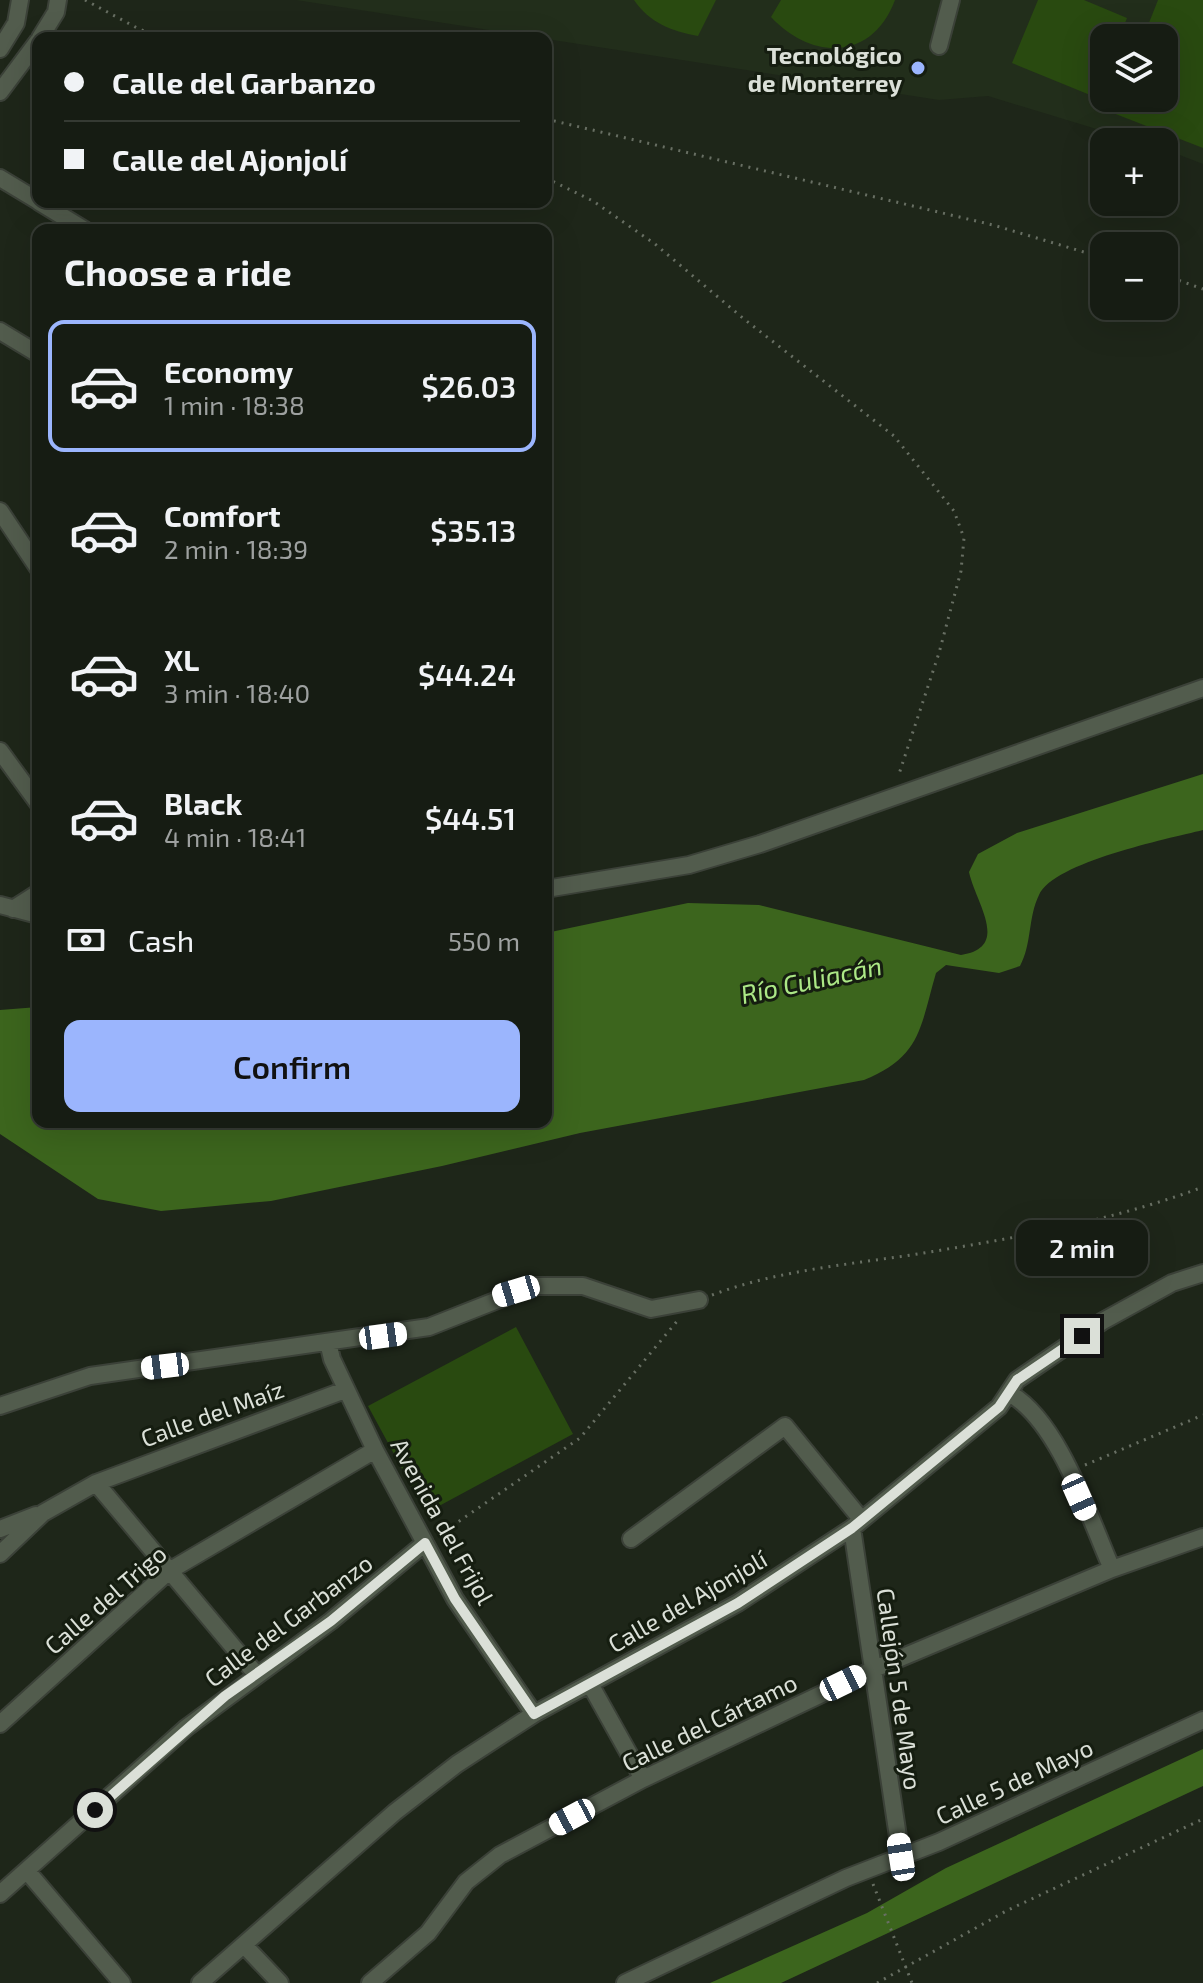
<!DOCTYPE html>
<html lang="en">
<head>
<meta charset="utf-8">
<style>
	body { margin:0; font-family:"Exo 2",sans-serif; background:#1f251c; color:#f1f3f6; height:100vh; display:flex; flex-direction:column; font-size:30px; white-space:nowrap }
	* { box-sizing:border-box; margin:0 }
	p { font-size:26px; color:#9ea1a0 }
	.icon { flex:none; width:44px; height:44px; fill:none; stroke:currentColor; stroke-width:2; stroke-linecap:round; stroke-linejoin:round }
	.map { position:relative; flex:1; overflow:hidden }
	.details { position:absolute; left:32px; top:224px; width:520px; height:904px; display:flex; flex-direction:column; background:#161c13; border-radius:16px; box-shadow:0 8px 32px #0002,0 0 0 2px #353a33 }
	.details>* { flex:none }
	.banner { position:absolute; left:32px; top:32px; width:520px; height:176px; border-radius:16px; box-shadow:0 8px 32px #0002,0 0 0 2px #353a33; display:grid; align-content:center; height:176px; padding:0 32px; background:#161c13 }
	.tools { position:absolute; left:1090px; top:24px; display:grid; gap:16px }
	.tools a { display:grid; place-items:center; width:88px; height:88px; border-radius:16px; background:#161c13; box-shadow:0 8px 32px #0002,0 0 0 2px #353a33; font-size:40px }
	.end { position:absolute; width:36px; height:36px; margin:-18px; border:10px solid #dbe0d8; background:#111; box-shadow:0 0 0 4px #111 }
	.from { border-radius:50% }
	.bubble { position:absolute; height:56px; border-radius:16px; background:#161c13; box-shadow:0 8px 32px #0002,0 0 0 2px #353a33; font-size:26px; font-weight:600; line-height:56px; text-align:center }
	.car { position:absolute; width:24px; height:48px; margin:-24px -12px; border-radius:10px; box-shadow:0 0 6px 2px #0007; background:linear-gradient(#fff 24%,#345 0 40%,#fff 0 76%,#345 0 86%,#fff 0) }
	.banner b { display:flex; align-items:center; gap:28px; height:76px; font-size:30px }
	.banner b+b { border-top:2px solid #353a33 }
	.banner i { width:20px; height:20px; background:#f1f3f6 }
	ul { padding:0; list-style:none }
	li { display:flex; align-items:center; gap:24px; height:132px; margin:0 16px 12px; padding:0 16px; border:4px solid transparent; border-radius:16px }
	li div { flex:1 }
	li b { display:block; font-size:30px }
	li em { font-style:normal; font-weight:600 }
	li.current { border-color:#9bb5fd }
	li>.icon { width:72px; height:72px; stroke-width:1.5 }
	h2 { padding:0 32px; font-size:36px; line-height:96px }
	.pay { display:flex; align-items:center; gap:20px; height:88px; padding:0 32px; font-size:30px }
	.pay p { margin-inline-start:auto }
	.cta { display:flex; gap:16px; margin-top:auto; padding:16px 32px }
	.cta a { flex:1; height:92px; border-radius:16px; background:#9bb5fd; color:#111; font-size:32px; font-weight:600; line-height:92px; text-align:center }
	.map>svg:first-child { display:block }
	.built { fill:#222e1b; fill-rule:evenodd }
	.green { fill:#294a10 }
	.water { fill:#3c651d }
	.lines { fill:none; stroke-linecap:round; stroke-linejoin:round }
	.minor-casing { stroke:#3b4138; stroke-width:20 }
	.path { stroke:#686f63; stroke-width:3; stroke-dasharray:2 6; stroke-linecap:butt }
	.minor { stroke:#525c4d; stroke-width:16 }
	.route { stroke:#dbe0d8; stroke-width:10 }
	.poi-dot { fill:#9bb5fd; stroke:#151d10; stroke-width:3 }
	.labels { text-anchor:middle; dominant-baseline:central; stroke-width:6; stroke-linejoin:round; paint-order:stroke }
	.poi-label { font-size:24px; font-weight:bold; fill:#dbe0d8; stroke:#151d10; text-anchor:end }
	.street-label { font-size:24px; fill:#dbe0d8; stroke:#151d10 }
	.water-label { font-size:26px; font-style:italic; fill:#ace886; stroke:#151d10 }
</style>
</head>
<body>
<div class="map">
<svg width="1203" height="1983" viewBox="0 0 1203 1983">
	<rect width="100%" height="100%" fill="#1e2619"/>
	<path class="built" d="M296,0h907v164l-39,-15v-7h-25l-151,-46 -49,4zM1104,38h60v60h-60z"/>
	<path class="green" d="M634,0h82l-18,36c-27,-5 -48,-13 -64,-36z
		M781,0h114c-23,62 -84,60 -124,17z
		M1038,0h46l43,18 -8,20h-15v37l-9,22 -83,-34z
		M1158,0h45v148l-90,-35 6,-15h45v-60h-21z
		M516,1327l57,107 -147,79 -58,-107z"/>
	<path class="water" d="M1203,774v56c-36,9 -149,32 -164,65 -11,22 -7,49 -19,71l-21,7 -53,-8 -10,8c-16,55 -15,84 -72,107l-284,53 -138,33 -171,35 -110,10 -63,-12 -98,-65v-124l38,-3v115h508v-189l142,-30 71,2 202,50c50,-8 15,-51 8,-83l9,-18 39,-21z
		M1203,1749v37l-422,197h-71l157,-70 79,-45z"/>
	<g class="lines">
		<defs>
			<path id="minor" d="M40,38l16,-26 2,-12
				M939,46l12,-46
				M0,49l16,-26 4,-23
				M0,92l38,-51
				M0,178l38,23
				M39,202l46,28
				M0,331l38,23
				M0,511l38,57
				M0,751l38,52
				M546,889l143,-24 71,-21 443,-156
				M0,905l38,10
				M13,909l25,-16
				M328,1342l4,17 43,91 80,149 79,115
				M1009,1393c50,28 80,124 103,176
				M0,1406l90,-30 339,-49 104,-41h50l68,23 48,-9
				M96,1483l160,191
				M852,1528l49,329
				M0,1529l36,-14
				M631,1539l154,-113 76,93
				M0,1554l43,-41 53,-30 249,-93
				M590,1684l53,95
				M0,1724l169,-153 206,-121
				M27,1871l95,112
				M0,1894l186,-166 145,-107 94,-78
				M244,1945l36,38
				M200,1983l195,-171 62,-48 77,-50 204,-111 114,-75 147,-121 18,-27 86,-59 69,-38 31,-10
				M370,1983l58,-50 38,-51 34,-27 143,-76 229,-109 240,-101 91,-32
				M625,1983l221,-105 93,-36 264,-122"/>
		</defs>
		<use href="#minor" class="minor-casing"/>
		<path class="path" d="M85,0l54,29 25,9
			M546,119l447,106 111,33
			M546,178l47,23 62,43 89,75 150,117 60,75 10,27 -3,33 -22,82 -41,124
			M1164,275l39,14
			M712,1295c64,-24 132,-30 199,-40 99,-16 198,-33 292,-68
			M1085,1465l118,-50
			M439,1535l141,-97 98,-118
			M873,1884l39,99
			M877,1983l131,-73 195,-91"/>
		<use href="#minor" class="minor"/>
	</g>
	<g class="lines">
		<path class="route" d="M95,1810l130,-114 106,-75 94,-78 30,56 79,115 204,-111 114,-75 147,-121 18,-27 65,-44"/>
	</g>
	<circle class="poi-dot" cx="918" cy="68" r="8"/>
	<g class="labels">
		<g class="poi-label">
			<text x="902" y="54">Tecnológico<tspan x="902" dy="28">de Monterrey</tspan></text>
		</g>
		<g class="street-label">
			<text transform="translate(212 1413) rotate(-20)">Calle del Maíz</text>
			<text transform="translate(443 1521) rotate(61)">Avenida del Frijol</text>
			<text transform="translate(105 1599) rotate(-41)">Calle del Trigo</text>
			<text transform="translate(687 1601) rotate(-30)">Calle del Ajonjolí</text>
			<text transform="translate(288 1620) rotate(-37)">Calle del Garbanzo</text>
			<text transform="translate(900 1689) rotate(82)">Callejón 5 de Mayo</text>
			<text transform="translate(709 1722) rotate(-26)">Calle del Cártamo</text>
			<text transform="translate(1014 1781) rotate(-25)">Calle 5 de Mayo</text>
		</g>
		<g class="water-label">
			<text transform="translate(811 979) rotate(-12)">Río Culiacán</text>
		</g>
	</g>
</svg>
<div class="tools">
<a><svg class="icon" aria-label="layers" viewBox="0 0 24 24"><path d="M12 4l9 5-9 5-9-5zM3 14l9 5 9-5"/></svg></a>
<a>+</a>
<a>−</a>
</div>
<i class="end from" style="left:95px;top:1810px"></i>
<i class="end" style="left:1082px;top:1336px"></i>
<div class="bubble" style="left:1016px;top:1220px;width:132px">2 min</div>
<i class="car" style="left:516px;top:1291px;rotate:253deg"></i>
<i class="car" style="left:383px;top:1336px;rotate:82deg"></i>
<i class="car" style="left:165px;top:1366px;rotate:263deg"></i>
<i class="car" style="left:1079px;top:1497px;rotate:156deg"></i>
<i class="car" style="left:843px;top:1683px;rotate:64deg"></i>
<i class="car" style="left:572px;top:1817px;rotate:242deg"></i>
<i class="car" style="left:901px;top:1857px;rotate:351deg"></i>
<div class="banner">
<b><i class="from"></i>Calle del Garbanzo</b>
<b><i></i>Calle del Ajonjolí</b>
</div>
<section class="details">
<h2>Choose a ride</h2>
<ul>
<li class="current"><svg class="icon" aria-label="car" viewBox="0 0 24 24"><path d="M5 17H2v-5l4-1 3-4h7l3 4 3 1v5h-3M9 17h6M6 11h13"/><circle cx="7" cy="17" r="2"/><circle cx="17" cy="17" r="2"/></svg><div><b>Economy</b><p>1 min · 18:38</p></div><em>$26.03</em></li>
<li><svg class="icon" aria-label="car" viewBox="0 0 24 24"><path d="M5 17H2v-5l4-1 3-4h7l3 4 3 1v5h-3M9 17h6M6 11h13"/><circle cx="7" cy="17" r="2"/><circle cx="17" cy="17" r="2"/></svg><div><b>Comfort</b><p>2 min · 18:39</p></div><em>$35.13</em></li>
<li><svg class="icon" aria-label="car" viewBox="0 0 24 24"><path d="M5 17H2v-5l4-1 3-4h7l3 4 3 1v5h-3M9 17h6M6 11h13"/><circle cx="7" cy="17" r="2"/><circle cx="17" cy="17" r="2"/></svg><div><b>XL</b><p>3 min · 18:40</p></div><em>$44.24</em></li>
<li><svg class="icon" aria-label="car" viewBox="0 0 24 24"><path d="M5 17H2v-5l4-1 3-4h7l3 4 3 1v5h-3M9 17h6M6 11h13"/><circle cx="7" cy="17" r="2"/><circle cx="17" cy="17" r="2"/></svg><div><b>Black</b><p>4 min · 18:41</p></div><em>$44.51</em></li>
</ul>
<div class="pay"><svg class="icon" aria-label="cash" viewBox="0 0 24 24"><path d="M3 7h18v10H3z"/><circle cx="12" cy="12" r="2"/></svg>Cash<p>550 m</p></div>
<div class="cta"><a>Confirm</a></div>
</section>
</div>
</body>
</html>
